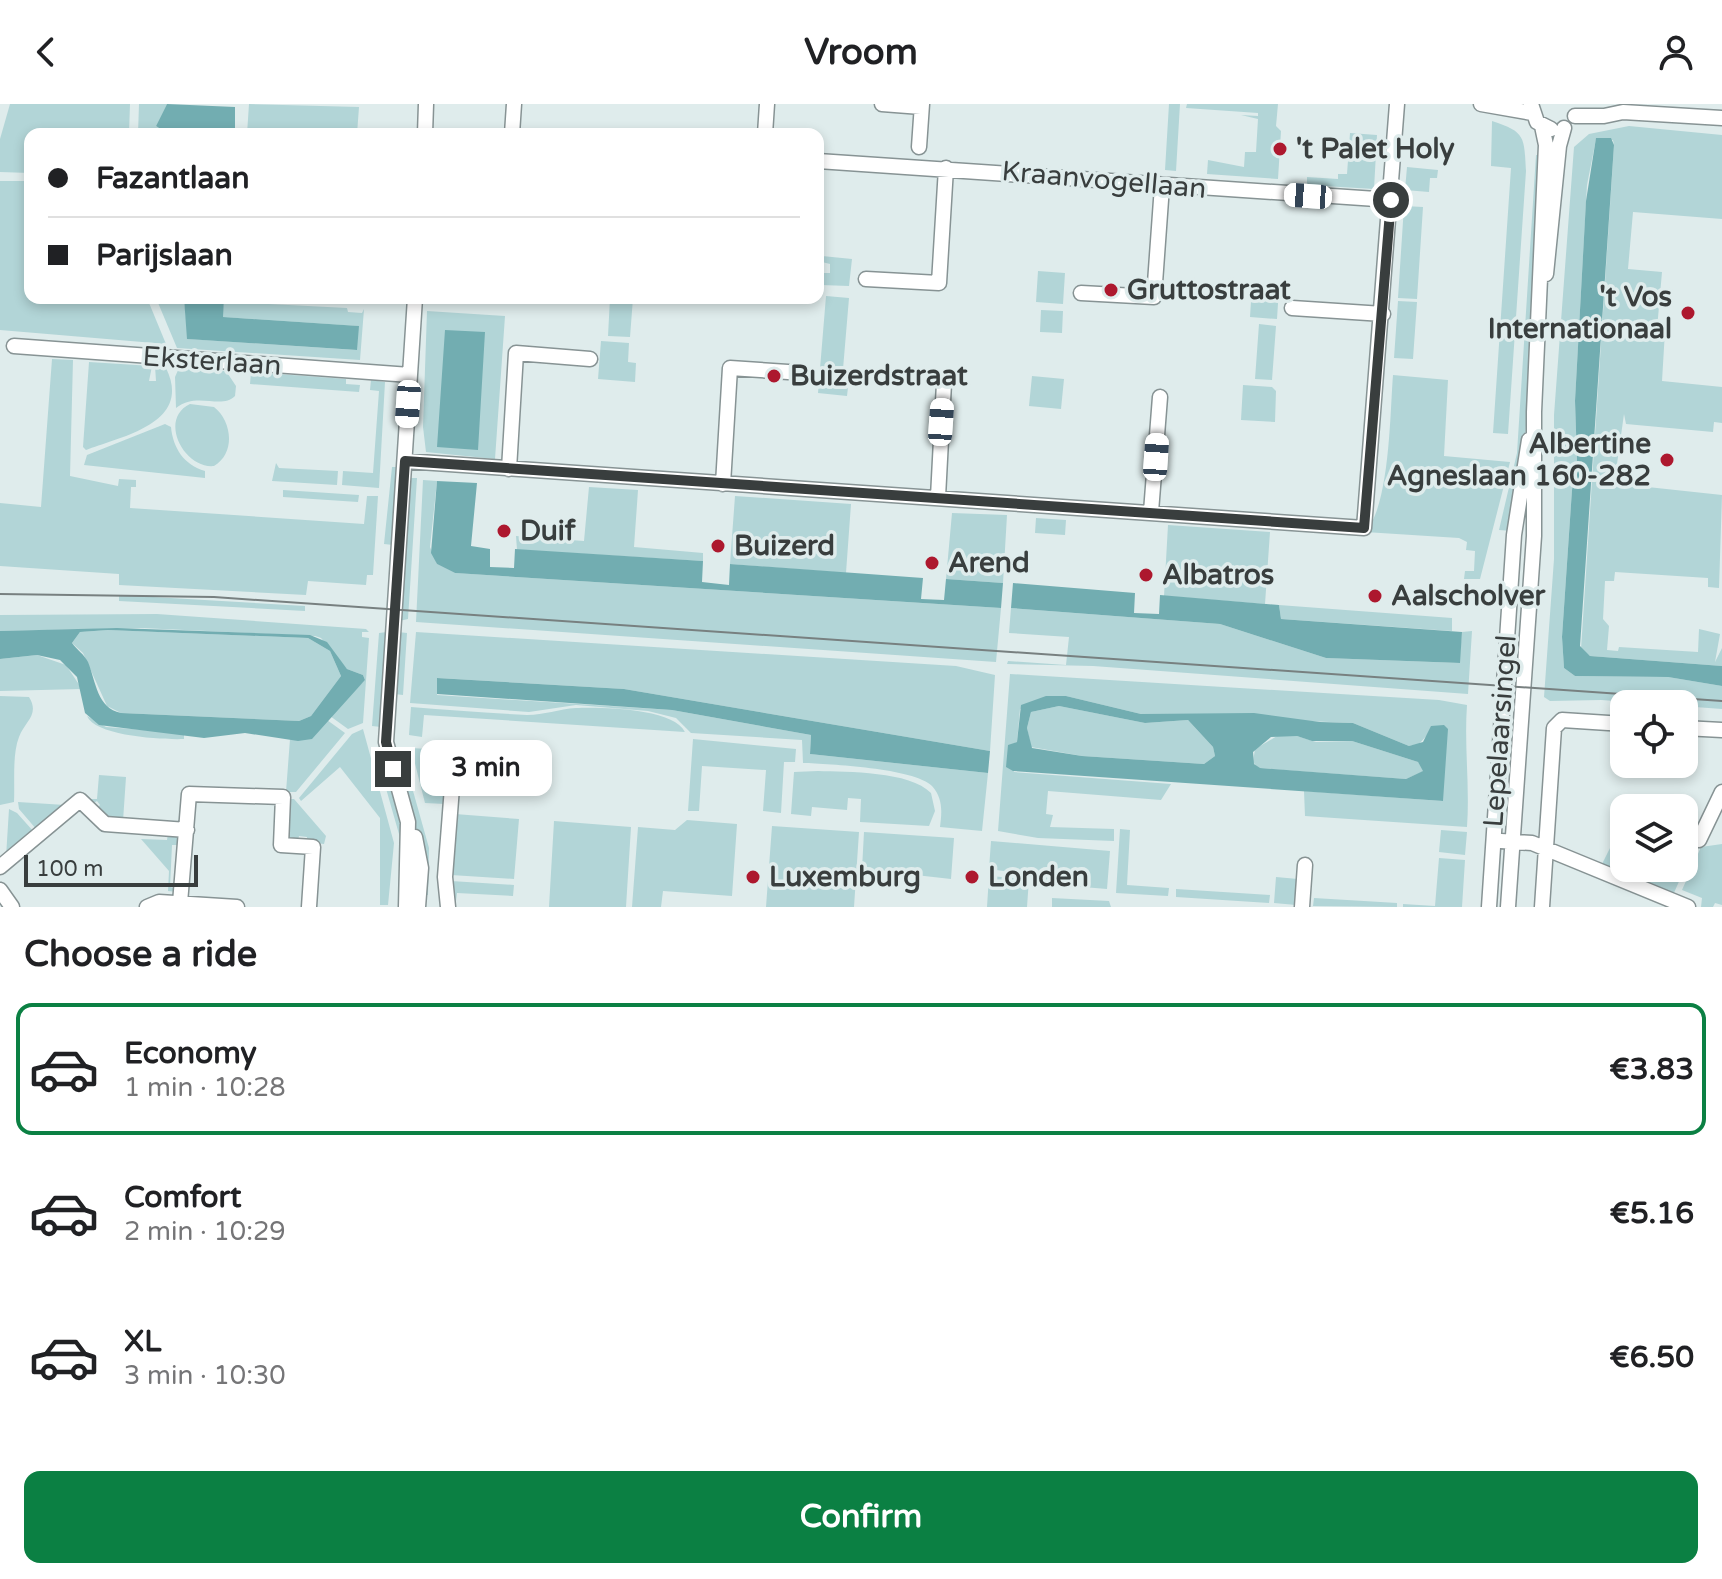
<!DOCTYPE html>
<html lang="en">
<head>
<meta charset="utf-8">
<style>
	body { margin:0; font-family:"Varela Round",sans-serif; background:#f6f6f6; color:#202124; height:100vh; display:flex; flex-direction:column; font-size:30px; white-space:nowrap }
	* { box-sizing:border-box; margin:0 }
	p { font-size:26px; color:#757577 }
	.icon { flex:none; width:44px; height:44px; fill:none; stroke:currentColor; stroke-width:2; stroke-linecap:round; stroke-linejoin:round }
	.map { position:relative; height:803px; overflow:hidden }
	.details { display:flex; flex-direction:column; background:#fff; flex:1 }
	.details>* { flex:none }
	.top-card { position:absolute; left:24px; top:24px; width:800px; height:176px; border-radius:16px; box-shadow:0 4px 12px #0003; display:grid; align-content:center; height:176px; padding:0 24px; background:#fff }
	.controls { position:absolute; left:1610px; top:586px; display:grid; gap:16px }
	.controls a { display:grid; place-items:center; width:88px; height:88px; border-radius:16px; background:#fff; box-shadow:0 4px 12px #0003; font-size:40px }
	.scale { position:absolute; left:24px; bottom:20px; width:174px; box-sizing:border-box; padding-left:8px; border:4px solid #393e3e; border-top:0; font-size:22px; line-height:28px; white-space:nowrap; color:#393e3e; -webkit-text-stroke:6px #dfecec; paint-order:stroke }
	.end { position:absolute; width:36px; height:36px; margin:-18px; border:10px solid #393e3e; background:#fff; box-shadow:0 0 0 4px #fff }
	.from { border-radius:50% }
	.bubble { position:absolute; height:56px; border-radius:16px; background:#fff; box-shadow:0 4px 12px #0003; font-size:26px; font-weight:800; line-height:56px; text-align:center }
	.car { position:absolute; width:24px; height:48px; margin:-24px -12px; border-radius:10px; box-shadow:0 0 6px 2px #0007; background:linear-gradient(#fff 24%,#345 0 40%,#fff 0 76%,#345 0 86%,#fff 0) }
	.top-card b { display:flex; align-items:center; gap:28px; height:76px; font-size:30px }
	.top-card b+b { border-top:2px solid #e0e0e0 }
	.top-card i { width:20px; height:20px; background:#202124 }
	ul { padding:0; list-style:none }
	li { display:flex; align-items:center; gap:24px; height:132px; margin:0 16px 12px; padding:0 8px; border:4px solid transparent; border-radius:16px }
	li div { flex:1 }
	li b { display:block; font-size:30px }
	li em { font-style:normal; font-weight:800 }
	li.active { border-color:#0b8043 }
	li>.icon { width:72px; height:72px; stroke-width:1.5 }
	h2 { padding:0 24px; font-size:36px; line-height:96px }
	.primary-button { display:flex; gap:16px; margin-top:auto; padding:16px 24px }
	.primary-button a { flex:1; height:92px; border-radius:16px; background:#0b8043; color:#fff; font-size:32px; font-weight:800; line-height:92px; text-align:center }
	header { display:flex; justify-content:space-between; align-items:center; height:104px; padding:0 24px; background:#fff; font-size:36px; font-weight:800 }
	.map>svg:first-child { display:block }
	.green { fill:#b2d5d7 }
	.water { fill:#72adb1; fill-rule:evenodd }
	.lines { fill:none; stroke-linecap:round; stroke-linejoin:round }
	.minor-casing { stroke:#879394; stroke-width:17 }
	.minor { stroke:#fff; stroke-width:14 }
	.tram { stroke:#788080; stroke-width:2 }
	.route { stroke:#393e3e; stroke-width:10 }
	.poi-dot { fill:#ad182e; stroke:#dfecec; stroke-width:3 }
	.labels { text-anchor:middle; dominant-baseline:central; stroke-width:7; stroke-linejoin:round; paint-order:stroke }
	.poi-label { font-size:28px; font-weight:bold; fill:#393e3e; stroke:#dfecec; text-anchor:start }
	.street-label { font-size:28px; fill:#393e3e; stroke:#dfecec }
</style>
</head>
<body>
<header><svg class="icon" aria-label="back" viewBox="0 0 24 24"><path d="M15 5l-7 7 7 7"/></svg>Vroom<svg class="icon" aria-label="person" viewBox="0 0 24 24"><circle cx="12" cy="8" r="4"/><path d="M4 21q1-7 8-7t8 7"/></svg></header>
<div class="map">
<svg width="1722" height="803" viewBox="0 0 1722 803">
	<rect width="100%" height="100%" fill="#dfecec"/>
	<path class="green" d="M10,0h120l-1,30h-99v39l-30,-1v-33z
		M139,0h28l-11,22 12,8h-30z
		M249,0l110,3 -2,27h-110z
		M1169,0h11l-4,67 -11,-1z
		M1187,0h91l-2,22 5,5 -3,48 -71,-5 1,-14 36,7 1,-15h11l2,-33 -17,-4 17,1v-3l-72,-5z
		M1492,17c34,11 32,16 34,50l-18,263 -15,-1 18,-265 -20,-2z
		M1629,22l93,9v84l-89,-7 -5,57 34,3 -5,57 8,2 -3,50 60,6v36l-8,-1 -1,10 -87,-8 -2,-10 -9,64 3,5 11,2 93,10 -3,93 -11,-1v-9l-93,-6 -1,9h-9l-2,38 6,7 -2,24 11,1 1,-4 79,5 1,-23 21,5 -5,28 7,-14v18l-132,-10 -9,-7 33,-504 -1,-5 -17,-1 -9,46 -3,53 -9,163 2,59 -5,30 -10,147 2,31 11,8 93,1 54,9v23l-121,-9 -51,1 -6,-4 10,-138v-144l20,-268 15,-13z
		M1350,29l27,2 -3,54 -67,-4v-8l31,2v-5h9z
		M1536,51h6l-17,287 -13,89 -13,-1 18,-77z
		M1407,63l31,3 -1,8h-7l-1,14 -24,-2z
		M0,77h30v117h117l19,46 -166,-14z
		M1404,102l19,1 -6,92 -19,-1z
		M822,152l30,3 -3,27 -28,-1v-12h9v-9l-8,-2z
		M1038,167l27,2 -2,31 -27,-2z
		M1252,182l27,2 -2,31 -27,-2z
		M826,192l23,2 -6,71 7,1 -3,26 -29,-3z
		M156,194h28l4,41 168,11 2,-24 -136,-9 2,-19h7v4l116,6 1,4 14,1 2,-4 -4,51 -183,-12z
		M610,194h23l-3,39 -22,-1z
		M1398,197l19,1 -4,57 -19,-1z
		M1041,206l22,1 -1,22 -22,-1z
		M427,207l78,5 -10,143 -69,-7 -3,-25z
		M1259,220l17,2 -4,54 -17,-1z
		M601,237l28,2 -1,19 8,1 -1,19 -37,-3z
		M52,255l21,1 -3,116 48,10 1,-7 17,1v7h-5l-1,21 234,16 3,-28h11l-5,79h-6l-1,10 -58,-4 -2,14 -187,-10v-11l-119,-8v-63l41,4z
		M89,258l63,4 -3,15h7l-1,-15 11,2c27,55 -43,68 -80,82l-3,-3z
		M179,264l47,3 10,15 -1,10c-14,14 -38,-5 -59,12l-1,-31z
		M251,268l95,7v5l14,1 -1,7 -109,-8z
		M1393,271l55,5 -4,76 66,6 -30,117h-16l1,-8h9l1,-20 -9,-1 1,-8 -8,-4 -94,-6c25,-26 25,-120 28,-157z
		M1032,272l32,3 -3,30 -32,-3z
		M371,276l14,2 -6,106 -37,-3 1,-14 30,2 6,-82 -9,-1z
		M1243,281l29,2 4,4 -1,31 -34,-2z
		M190,300l24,3c18,14 22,46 0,59 -30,3 -56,-47 -24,-62z
		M165,320l6,3c2,21 13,38 34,44v7l-121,-13 3,-10z
		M276,359l3,5 59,3 -1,14 -65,-4z
		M392,363h6l-5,78 -9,-1z
		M409,374h8l-9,141 -9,2z
		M423,376l14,1 -7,66 7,17 18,9 546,35 -5,54 -580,-40z
		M589,383l49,3 -4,57 69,6v8l-186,-11 -1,-14 68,5z
		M283,386l76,5 -1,7 -75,-5z
		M735,392l116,8 -5,69 -116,-9z
		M952,409l55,2 -4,68 -57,-4z
		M1036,414l30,2 -1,15 -30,-2z
		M1168,421l102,7 -5,72 -101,-8z
		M119,491l186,11v5l-186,-10z
		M1279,501l173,13v13l-171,-12z
		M1011,504l209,16 106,34 133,5 3,-31 10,-1 -4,63 -375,-28 -86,-2 1,-3 58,4 3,-28 -60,-4z
		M157,510l209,15 3,3h-7v5l7,1 -6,85 -15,6 -18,-13 35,-36 -2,-5 -16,-6 -26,-31 -6,-2 -174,-8 -141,3v-16z
		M108,526l200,8 22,13 11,25 -30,40 -12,5 -178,-8 -14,-7 -24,-53 -11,-10 8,-11z
		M387,528l-6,95 -9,-1 7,-93z
		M398,528l9,1 -4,62 -9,-1z
		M416,528l540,34 39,9 -5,76 -366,-62 -186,-11 -1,17 235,15 139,25 -1,19 178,19 -6,58 -42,-4c2,-15 3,-29 -8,-41 -18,-18 -103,-22 -129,-23l-1,-23 -111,-7 -15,-15 -28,-7 -72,-6 -47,7 -119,-9z
		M37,551l29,10 16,24 -82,2v-32z
		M1010,570l429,26 28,5c-3,42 3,81 0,122l-162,-11 -1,-25 138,10 -13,-68 -10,11 -10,2 -56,-23 -212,-9 -75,-18 -46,13 -3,33 -9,4 6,26 157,12 -10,16 -113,-9 -2,23 7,1 -3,12 64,2v12l-76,-3 -40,-7z
		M0,592l29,1c11,18 -4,24 -10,40 -7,18 -4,45 -5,65l-14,3z
		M1059,602l86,17 43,-3 25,27 2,9 -11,8 -122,-8 -51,-9 -4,-19 4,-16z
		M411,603c38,3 77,6 116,8 17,0 32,-6 49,-7 25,-1 97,0 109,24l-261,-17 -2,22 -13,-2z
		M87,612l19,11 78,6v6c-21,1 -89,-3 -97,-23z
		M327,616l18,13 -49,59h-10l4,-53c16,4 28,-6 37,-19z
		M363,625l31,114 -6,62h-8v-87l-40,-51 -39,34 -2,-3 53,-64z
		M1277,632h20l19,6 36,-1 66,21 6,9 -18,8 -148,-11 -5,-6 2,-13z
		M693,635l103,10 -1,13h-11l-3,51 -18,-2 3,-41 -64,-4 -3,45h-11z
		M381,641l24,87 -1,62 -6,-1 3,-52 -26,-91z
		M392,642l9,2 28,100 -1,47h-6l-1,-48z
		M411,644l34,2 4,5 -4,49 -20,-1z
		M818,667c29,1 92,0 113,22l4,18 -6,15 -69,-4 1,-23 -13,-1 -1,12 -35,-3 -1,9 -20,-2 3,-42z
		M99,671l27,2 -3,44 -16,-1 -11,-11 4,-4 -3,-4 -5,3 -4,-5h9z
		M289,695h5l32,37 -2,8 -17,-2v-5l-8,-1 -1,5 -9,-3z
		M18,698l47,3 -28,25 -18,-21z
		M9,705l8,4 17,19 -28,25z
		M455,710l64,5 -5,60 -63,-4z
		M687,716l50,4 -5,72 -69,-5 -2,16h-29l6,-80 37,3z
		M554,717l77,6 -5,80h-77z
		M772,722l87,6 -5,75h-88z
		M1120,725l10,1 -3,55 42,3 -1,8 -52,-3z
		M1441,726l26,2 -2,23 -26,-3z
		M864,728l90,6 -3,41 -89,-10z
		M168,729l13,4v8h-9l-2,42 8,2v3l-10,-1 1,-20 -28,-32 26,1z
		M991,737l119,10 -3,38 -60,-5 -6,-8 -52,-7z
		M1722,740v61l-7,-2 -2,4h-12l1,-9 -20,-8 19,-43z
		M1623,741l1,23 18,2 -6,12 -4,-1 2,-8 -19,-8 -3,8 -12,-5 11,-22z
		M1439,754l26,2 -3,47h-59v-3l32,2z
		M1648,764h31l-3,7 5,2 -8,18 -32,-12z
		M989,772l40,3 -2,28h-40z
		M1276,773l22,2 -2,26 -22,-2z
		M451,777l63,4 -1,11 -56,-3 -1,8h-3z
		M1176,785l94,6 -1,8 -93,-6z
		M1052,794l57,3 2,6h-59z
		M1314,794l83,5v4l-84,-1z"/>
	<path class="water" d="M167,0l68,3v27h-67l-12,-8z
		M1596,34h15l3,7 -34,501 10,10 132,10v20l-54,-9 -93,-1 -11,-8 -2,-31 10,-147 5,-30 -2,-59 11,-200z
		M184,194h40l-1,19 136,9 -2,24 -170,-11z
		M445,226l40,2 -7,118 -41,-3z
		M437,377l40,2 -6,63 19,3v18l24,1 1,-19 188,12 -1,21 27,3 1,-21 193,14 -2,21 23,1 2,-21 57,4 -2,25 -546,-35 -18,-9 -6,-11z
		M1013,479l122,10 -1,20 25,1 1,-19 119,10 2,14 181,13 -2,31 -134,-5 -106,-34 -209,-16z
		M117,524l193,7 17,7 20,27 16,6 2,5 -53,59 -14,2 -53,-8 -41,5 -105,-13 -14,-12 -8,-36 -17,-17 -23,-5 -37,4v-28zM108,526l200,8 22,13 11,25 -30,40 -12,5 -178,-8c-24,-5 -25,-31 -33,-51 -4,-8 -11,-12 -16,-19l8,-11z
		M437,574l187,11 366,62 -2,22 -178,-19 1,-19 -139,-25 -235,-16z
		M1046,592h20l75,18 113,-1 66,9 33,1 56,23 14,-4 8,-16 13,-1 4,4 -5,72 -430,-30 -7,-4 2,-22 9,-3 4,-37zM1059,602l86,17 43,-3 25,27 2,9 -11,8 -122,-8 -50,-8 -5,-20 4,-16zM1297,632l15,5h40l66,21 5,9 -17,8 -146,-11 -6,-4 -1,-12 18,-15z"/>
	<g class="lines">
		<defs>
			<path id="minor" d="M882,0l39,3
				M1481,0l51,9
				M1531,0l6,18 14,7
				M1575,12h29l19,-4 99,6
				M425,30l1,-30
				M512,30l2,-30
				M765,30l2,-30
				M919,43l3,-43
				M818,57l573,39
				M1546,170l13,-128 5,-18
				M866,175l73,4 7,-115
				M1081,189l73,4 8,-111
				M1292,204l91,6
				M14,242l396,29
				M405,357l959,67 33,-424
				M509,365l7,-116 74,6
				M723,380l7,-116 73,5
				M938,393l6,-114
				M1151,408l9,-115
				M1684,624l38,2
				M415,733l6,31 -3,39
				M1699,736l23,-48
				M1501,737l31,2 156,64
				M0,763l80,-67 25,24 82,6
				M0,786l12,17
				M180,799l9,-109 94,3 -2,48 32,2 -4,60
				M147,803l12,-5 78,5
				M406,803l2,-85 -22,-80 29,-444
				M448,803l-3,-30 10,-128
				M1302,803l3,-42
				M1489,803l25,-372 15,-95
				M1508,803l26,-371v-124l12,-267 -4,-19
				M1542,803l12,-179 8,-8 62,4"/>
		</defs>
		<use href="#minor" class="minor-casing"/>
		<use href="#minor" class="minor"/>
		<path class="tram" d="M0,490l214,3 1508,104"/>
	</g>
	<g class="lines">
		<path class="route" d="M393,665l-7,-27 19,-281 959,67 27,-328"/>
	</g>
	<g class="poi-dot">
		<circle cx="1280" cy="45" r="8"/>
		<circle cx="1111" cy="186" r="8"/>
		<circle cx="1688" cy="209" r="8"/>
		<circle cx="774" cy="272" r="8"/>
		<circle cx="1667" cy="356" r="8"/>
		<circle cx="504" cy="427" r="8"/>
		<circle cx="718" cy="442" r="8"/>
		<circle cx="932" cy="459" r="8"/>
		<circle cx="1146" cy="471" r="8"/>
		<circle cx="1375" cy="492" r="8"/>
		<circle cx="753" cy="773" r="8"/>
		<circle cx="972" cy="773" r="8"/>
	</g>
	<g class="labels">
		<g class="poi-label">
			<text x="1296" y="45">'t Palet Holy</text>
			<text x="1127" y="186">Gruttostraat</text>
			<text x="1672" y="193" text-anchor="end">'t Vos<tspan x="1672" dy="32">Internationaal</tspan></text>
			<text x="790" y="272">Buizerdstraat</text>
			<text x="1651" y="340" text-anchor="end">Albertine<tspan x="1651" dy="32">Agneslaan 160-282</tspan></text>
			<text x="520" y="427">Duif</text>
			<text x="734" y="442">Buizerd</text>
			<text x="948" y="459">Arend</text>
			<text x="1162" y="471">Albatros</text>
			<text x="1391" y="492">Aalscholver</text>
			<text x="769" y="773">Luxemburg</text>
			<text x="988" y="773">Londen</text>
		</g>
		<g class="street-label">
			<text transform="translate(1104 76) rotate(5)">Kraanvogellaan</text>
			<text transform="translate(212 257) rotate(4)">Eksterlaan</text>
			<text transform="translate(1500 627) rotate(-86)">Lepelaarsingel</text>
		</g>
	</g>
</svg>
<div class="controls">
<a><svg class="icon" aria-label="locate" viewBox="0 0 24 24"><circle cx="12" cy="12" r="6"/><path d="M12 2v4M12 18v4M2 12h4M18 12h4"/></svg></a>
<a><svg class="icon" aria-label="layers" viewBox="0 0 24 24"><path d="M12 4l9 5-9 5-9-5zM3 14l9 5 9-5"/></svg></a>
</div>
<div class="scale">100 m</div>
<i class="end from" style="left:1391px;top:96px"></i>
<i class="end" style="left:393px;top:665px"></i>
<div class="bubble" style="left:420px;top:636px;width:132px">3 min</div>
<i class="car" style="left:1308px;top:92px;rotate:274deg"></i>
<i class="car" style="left:408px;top:300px;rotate:184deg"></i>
<i class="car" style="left:941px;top:318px;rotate:4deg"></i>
<i class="car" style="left:1156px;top:353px;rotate:4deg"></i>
<div class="top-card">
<b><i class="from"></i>Fazantlaan</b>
<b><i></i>Parijslaan</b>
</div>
</div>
<section class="details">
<h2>Choose a ride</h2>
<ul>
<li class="active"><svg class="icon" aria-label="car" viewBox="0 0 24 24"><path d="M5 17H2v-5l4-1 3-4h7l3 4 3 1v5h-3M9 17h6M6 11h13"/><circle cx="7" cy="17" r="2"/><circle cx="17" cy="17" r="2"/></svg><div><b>Economy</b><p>1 min · 10:28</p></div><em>€3.83</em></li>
<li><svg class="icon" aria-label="car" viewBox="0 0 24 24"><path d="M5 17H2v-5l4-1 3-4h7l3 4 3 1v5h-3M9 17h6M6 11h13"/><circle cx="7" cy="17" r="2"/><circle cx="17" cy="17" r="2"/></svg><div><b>Comfort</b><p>2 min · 10:29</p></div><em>€5.16</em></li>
<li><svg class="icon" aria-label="car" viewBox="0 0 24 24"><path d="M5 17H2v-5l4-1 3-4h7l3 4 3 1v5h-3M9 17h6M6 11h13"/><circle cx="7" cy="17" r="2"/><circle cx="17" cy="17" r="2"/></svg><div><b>XL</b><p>3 min · 10:30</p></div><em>€6.50</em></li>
</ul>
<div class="primary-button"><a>Confirm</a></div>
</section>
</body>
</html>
